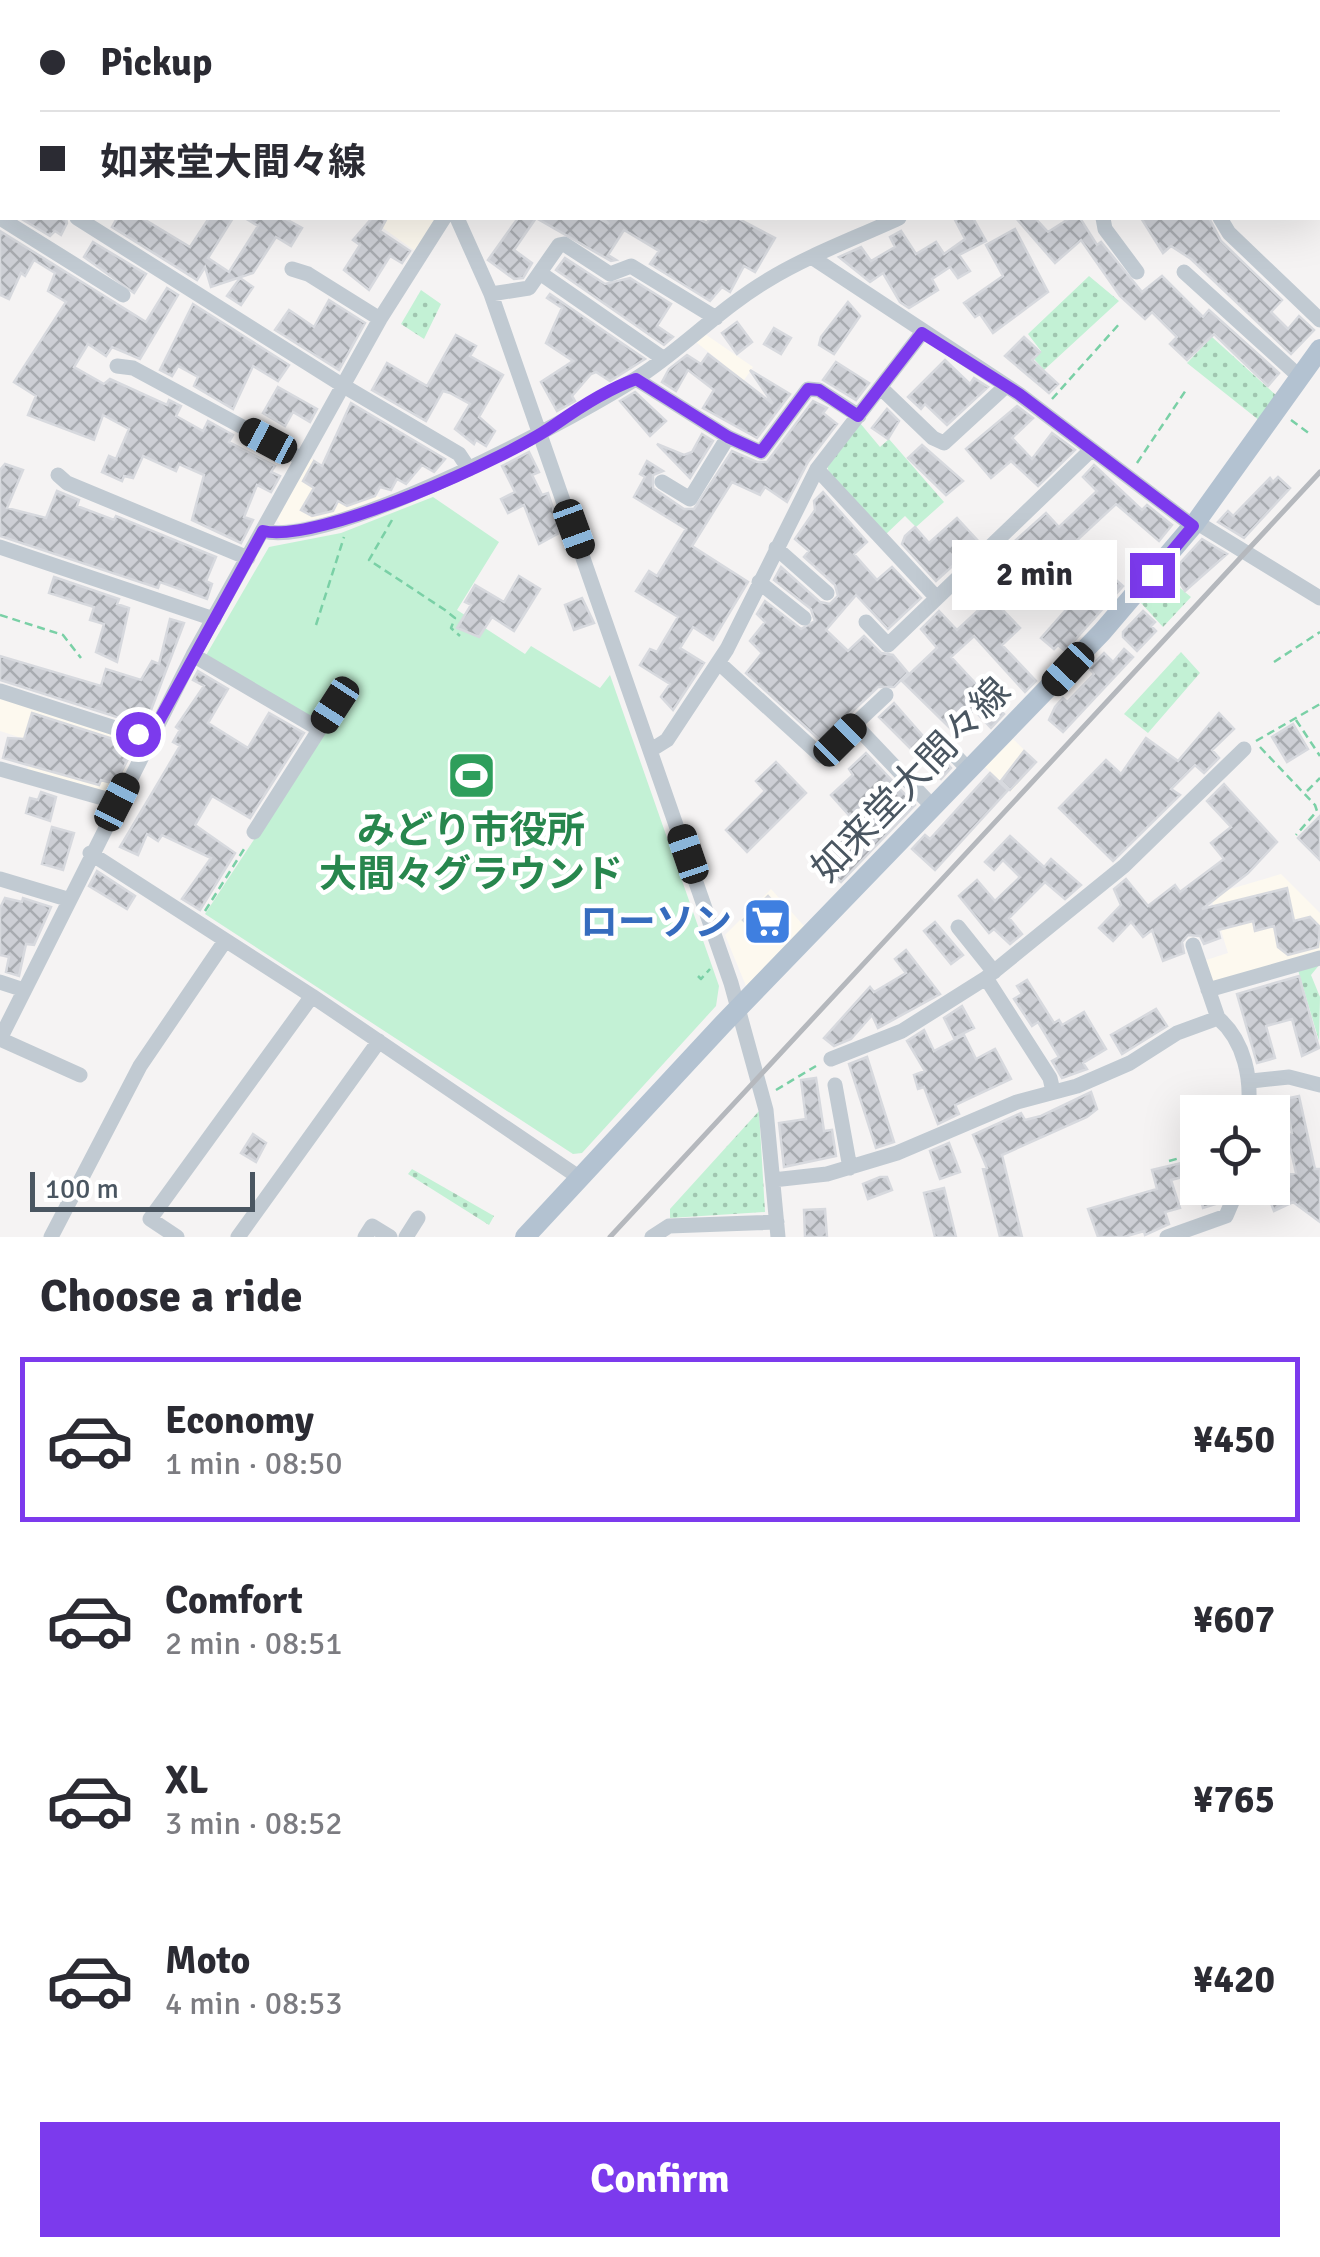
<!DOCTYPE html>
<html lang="en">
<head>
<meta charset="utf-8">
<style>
	body { margin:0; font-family:Signika,"Noto Sans JP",sans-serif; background:#f7f7f7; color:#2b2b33; height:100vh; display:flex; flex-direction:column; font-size:38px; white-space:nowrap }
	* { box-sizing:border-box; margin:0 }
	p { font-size:32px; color:#7c7c81 }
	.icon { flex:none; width:55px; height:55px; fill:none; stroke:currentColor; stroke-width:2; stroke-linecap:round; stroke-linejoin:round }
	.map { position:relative; height:1237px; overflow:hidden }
	.drawer { display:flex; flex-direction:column; background:#fff; flex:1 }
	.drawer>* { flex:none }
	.top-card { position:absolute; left:0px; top:0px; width:1320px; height:220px; box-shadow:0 10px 40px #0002; display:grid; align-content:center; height:220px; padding:0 40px; background:#fff }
	.controls { position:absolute; left:1180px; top:1095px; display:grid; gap:20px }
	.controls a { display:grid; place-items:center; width:110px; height:110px; border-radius:0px; background:#fff; box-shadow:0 10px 40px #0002; font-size:50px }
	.scale { position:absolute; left:30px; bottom:25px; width:225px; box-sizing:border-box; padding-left:10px; border:5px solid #4a5661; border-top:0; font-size:28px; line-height:35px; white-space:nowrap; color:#4a5661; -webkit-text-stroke:8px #fff; paint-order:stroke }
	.end { position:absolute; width:45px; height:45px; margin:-22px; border:12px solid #7c3aed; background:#fff; box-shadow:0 0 0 5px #fff }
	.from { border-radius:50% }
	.bubble { position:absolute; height:70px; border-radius:0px; background:#fff; box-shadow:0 10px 40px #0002; font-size:32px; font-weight:800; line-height:70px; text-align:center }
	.car { position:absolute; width:30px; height:60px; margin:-30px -15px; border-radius:12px; box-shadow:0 0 8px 2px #0007; background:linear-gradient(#222 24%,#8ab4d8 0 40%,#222 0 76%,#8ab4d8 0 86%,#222 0) }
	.top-card b { display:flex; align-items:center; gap:35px; height:95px; font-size:38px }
	.top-card b+b { border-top:2px solid #e1e1e2 }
	.top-card i { width:25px; height:25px; background:#2b2b33 }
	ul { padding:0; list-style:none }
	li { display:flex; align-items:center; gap:30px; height:165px; margin:0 20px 15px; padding:0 20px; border:5px solid transparent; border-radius:0px }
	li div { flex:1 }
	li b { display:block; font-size:38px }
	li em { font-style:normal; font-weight:800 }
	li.selected { border-color:#7c3aed }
	li>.icon { width:90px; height:90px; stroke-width:1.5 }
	h2 { padding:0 40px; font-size:45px; line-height:120px }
	.cta { display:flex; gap:20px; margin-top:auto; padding:20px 40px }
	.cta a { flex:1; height:115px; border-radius:0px; background:#7c3aed; color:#fff; font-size:40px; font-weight:800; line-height:115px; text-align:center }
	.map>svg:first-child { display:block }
	.commercial { fill:#fdf9ef }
	.grass { fill:url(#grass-dots) }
	.pitch { fill:#c3f1d5 }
	.building { fill:url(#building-cross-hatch); stroke:#d7d9de; stroke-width:2.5 }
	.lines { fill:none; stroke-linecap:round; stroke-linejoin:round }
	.path { stroke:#7ad0a6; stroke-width:2.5; stroke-dasharray:8 5; stroke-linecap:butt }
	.minor { stroke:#c1cad2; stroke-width:15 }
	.major { stroke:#b3c2d1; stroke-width:20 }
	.rail { stroke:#b5b8bd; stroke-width:5 }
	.route { stroke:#7c3aed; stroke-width:12 }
	.labels { text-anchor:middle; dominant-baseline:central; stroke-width:9; stroke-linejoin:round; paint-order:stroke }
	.street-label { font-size:38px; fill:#4a5661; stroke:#fff }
	.leisure-label { font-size:38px; font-weight:bold; fill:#27864d; stroke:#fff }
	.shop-label { font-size:38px; font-weight:bold; fill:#366cbe; stroke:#fff; text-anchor:end }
</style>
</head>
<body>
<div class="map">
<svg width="1320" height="1237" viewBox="0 0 1320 1237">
	<defs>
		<pattern id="grass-dots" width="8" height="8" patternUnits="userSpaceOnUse" patternTransform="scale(2.5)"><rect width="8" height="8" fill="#c3f1d5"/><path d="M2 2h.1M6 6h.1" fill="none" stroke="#a0c6b0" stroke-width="1.8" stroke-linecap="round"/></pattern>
		<pattern id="building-cross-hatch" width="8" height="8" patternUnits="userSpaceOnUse" patternTransform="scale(2.5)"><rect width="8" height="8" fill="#cdcfd5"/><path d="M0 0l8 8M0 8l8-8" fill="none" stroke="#a8abb0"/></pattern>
	</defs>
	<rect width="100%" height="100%" fill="#f5f3f3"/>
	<path class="commercial" d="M369,218h67l-21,33z
		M705,334l48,33 -13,19 -24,-14 6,-9 -26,-21z
		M310,458l71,40 -47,17 -53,10 -4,-5z
		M0,697l137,44 -21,49 -7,2 -82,-22 7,-28 -34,-11z
		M1013,739l24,23 -26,30 -26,-25z
		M1281,874l39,39v39l-109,33 -8,-24 25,-8 -18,-58z
		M771,889l33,37 -58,60 -21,-51z"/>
	<path class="grass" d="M1089,276l30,25 -75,69 -10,-11 7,-8 -13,-17z
		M421,290l20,14 -17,35 -23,-15z
		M1212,337l65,59 -17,25 -73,-58z
		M860,423l20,24 9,-8 55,63 -28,25 -11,-11 -20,19 -55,-60 -3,-9z
		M1163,574l28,23 -28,30 -22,-24z
		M1181,652l19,21 -52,60 -24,-19z
		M1320,964l-9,11 9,22 -1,44 -21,-71z
		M759,1111l6,101 -95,6v-9z
		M412,1169l82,47 -5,9 -81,-51z"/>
	<path class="pitch" d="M433,497l66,45 -42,68 68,44 6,-8 69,42 10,-13 109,311 -3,20 -134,147 -9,1 -368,-240 135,-205 -29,10 -106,-62 64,-110 72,-14z"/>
	<path class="building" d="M20,218h46l1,5 -6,12 -6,-4 -5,5z
		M117,218h25l48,29 19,-29h24l-25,40 21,14 29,-46 -13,-8h39l18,10 -11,18 -15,-9 -23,36 -42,14 -6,-20 -8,13 -85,-53z
		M372,218h15l-7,13 30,20 -8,12 -12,-7 -21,34 -25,-20 16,-25 -7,-5z
		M518,218h80l11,6 -7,-6h94l11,5 3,-5h27l38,20 -20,34 -11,-6 -14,26 -8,-5 -12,14 -60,-37 9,-13 -35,-21 -16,25 8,5 -5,1 -75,-43 -22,32 18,13 -9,15 -9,1 -26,-19z
		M954,218h19l13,23 -27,14 11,16 -12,7 -8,-11 -18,12 6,11 -29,18 -9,-6 -17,-29 -13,9 -31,-25 22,-10 10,14 24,-14 -5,-10 11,-6 15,23 20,-12 8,12 21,-15z
		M1016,218h19l13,14 22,-14h10l17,27 4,-3 41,50 20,-16 41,41 6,-7 70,63 -11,13 -54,-52 -27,26 -17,-16 7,-7 -25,-25 -7,7 -25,-23 -39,-56 -26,23z
		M1141,218h68l12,23 61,59 -11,12 17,17 11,-13 15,14 -23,24 -100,-95 -20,-13 -8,7z
		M1015,229l33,63 -55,41 -13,-19 -5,3 -11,-14 39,-27 -17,-31z
		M0,231l146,91 21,-34 11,7 -38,64 -28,-12 -6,9 -18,-12 -14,23 30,17 6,-5 57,26 2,-5 12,6 -5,10 27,15 5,-10 25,14 -4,7 46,24 -4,6 9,4 -9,16 -14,-7 -13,32 9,3 -12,23 -49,-23 12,-45 -25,-11 -3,7 -33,-15 -10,22 -9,-2 -2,5 -20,-9 7,-16 7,3 13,-30 -26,-14 -9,25 -66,-25 8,-19 -22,-14 52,-80 -18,-11 7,-18 -21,-13 -9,16 -4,-3 -12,26 -9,-4z
		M93,242l53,32 -12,19 -50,-36z
		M565,258l40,26 25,-6 41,26 -14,22 16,11 -9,8 -108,-75z
		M240,278l13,9 -12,18 -14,-9z
		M550,294l95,65 -35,22 -14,-9 -5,2 -19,22 3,5 -18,10 -16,-29 32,-21 -27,-18 16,-35 -15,-10z
		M329,300l36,23 -26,47 -64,-40 14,-20 25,17z
		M848,302l12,14 -26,38 -15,-9 2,-8z
		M193,304l96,61 -11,16 -25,-15 -20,43 -39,-23 4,-9 -20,-11 -6,10 -12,-6z
		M737,322l15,20 -15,12 -15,-21z
		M774,328l17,10 -10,16 -17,-10z
		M456,335l20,11 -6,10 33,19 -24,42 16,14 -9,15 -10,-6 -2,4 -19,-15 15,-25 -20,-11 -7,-2 -17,30 -54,-31 15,-27 40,23z
		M1024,337l16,15 -8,8 26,24 -9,9 -44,-37z
		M708,354l65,50 -23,-34 40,24 -33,44 -54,-30 11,-18 -26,-20 -12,21 -14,-9 7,-13 18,-14 14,9z
		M945,360l25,24 4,-6 14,9 -41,38 -22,-21 -4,5 -13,-12z
		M836,362l33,21 -13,17 -33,-20z
		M278,387l39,22 -7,13 -17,-10 -8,14 -22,-13z
		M635,392l31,29 -16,15 -30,-35z
		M813,401l14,7 -4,5 14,11 -29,38 -21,40 -22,-15 -5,8 -28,-13 -40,64 56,36 -35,58 -20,-13 -13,21 24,15 -31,47 -12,-13 9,-13 -30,-19 10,-16 7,3 21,-35 -42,-26 13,-20 8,5 29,-47 -52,-32 11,-20 -5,-3 7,-13 16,10 -10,4v13l31,21h10l38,-58 25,11h10z
		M351,403l94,56 -11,13 -12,-7 -16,19 -9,-5 -6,11 -11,-3 -5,9 -28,10 -9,-5 -5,10 -21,5 -11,-6 13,-22 -11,-7 11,-20 8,5z
		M1017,406l16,12 -21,20 20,21 20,-26 23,17 -37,36 -27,-25 -20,17 -25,-29z
		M887,409l12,12 -11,18 -16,-11z
		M702,434l11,7 -23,37 -33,-34 27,11 8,-3z
		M922,445l41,36 -17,14 -38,-37z
		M529,452l10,20 -7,3 10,20 6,-2 13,39 -22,12 -15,-39 -16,8 -7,-14 14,-7 -13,-26z
		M5,464l18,6 -16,38 39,10 11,-27 22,9 -2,6 37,14 2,-4 100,41 -10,24 6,3 -5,15 -47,-17 -2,6 -158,-52v-66z
		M1094,465l48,45 5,-5 25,20 -13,16 -43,-37 -42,39 49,43 -58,65 -7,-6 -4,4 -13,-11 45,-51 -11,-11 -26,24 -36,-37 -17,17 17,19 -11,10 18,19 -18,17 34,36 -11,11 -51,-56 -23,21 53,57 -13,14 -17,-18 -21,21 -51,-50 35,-33 -16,-19 18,-18 18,19 27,-25 -18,-20 80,-72 13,14 38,-36 -14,-14z
		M1278,477l12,11 -46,50 -26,-16 10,-11 5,5 37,-38 3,4z
		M823,492l44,50 -13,12 23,26 15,-13 29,31 -33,31 -32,-34 -30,35 22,21 16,-15 17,17 12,2 15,18 -14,14h-16l-57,54 -75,-68 16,-20 -12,-12 15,-19 -8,-8 8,-13 36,28 14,-8 -4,-12 -37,-29 7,-13 39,35 10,2 8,-8 -3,-11 -31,-28 5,-6 -14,-12 20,-29 -1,-9z
		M957,518l22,24 -43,39 -34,-37 3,-8 10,-9 14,16z
		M1202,539l25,15 -42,37 -12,-20z
		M519,576l21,13 -26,42 -22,-14 -13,20 -22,-9 14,-23 -6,-3 10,-17 29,17z
		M54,577l65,22 -2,5 12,4 -12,54 -21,-10 8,-28 -14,-4 4,-13 -45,-14z
		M582,598l12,25 -20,7 -9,-25z
		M1143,611l12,11 -4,4 5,5 -19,20 -14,-14v-5z
		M170,619l14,4 -39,103 -145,-46v-24l101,30 5,-17 35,11 11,-19 7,3z
		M1124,649l9,8 -70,75 -14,-12 6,-13 8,-9 4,4 27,-28 -5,-6 15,-15 9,9z
		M198,671l30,18 -20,34 40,25 21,-35 35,20 -54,85 -38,-22 -17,29 40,28 -35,57 -18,-11 29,-41 -49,-23 -4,6 -11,-7 -9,21 -18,-8 60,-101 -7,-4 7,-12 -4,-3 28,-41 -11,-6z
		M894,703l57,65 -10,11 -62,-62z
		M32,713l103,33 -20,38 -14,-4 -2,5 -96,-27 5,-20 16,1z
		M1219,713l15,16 -22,21 7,8 -15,15 -9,-8 -24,24 9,6 -67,66 -54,-53 47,-48 15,14 25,-36 32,23z
		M1293,724l15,25 -21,13 -15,-25z
		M1024,751l12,11 -26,28 -9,-9z
		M866,753l49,52 -74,77 -19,-17 32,-44 -23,-26 22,-20 -4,-6z
		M776,762l30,31 -59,59 -21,-22 39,-39 -9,-10z
		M990,773l18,17 -73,80 -23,-21 13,-14 5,4z
		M1224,784l53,58 -29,31 -46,36 85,-21 7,33 16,-4 10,10 -2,20 -30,8 -10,-8 -4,-21 -19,5 -2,-10 -35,9 2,8 -16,6 -4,-8 -12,-1 -6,7 2,11 -21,8 -11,-31 -9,7 -12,-15 -18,19 -14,-13 22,-23 -7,-16 12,-10 22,27 27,-21 5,7 44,-33 -13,-16 20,-16 -24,-26z
		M41,792l15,5 -6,24 -24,-8 4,-15 8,2z
		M1320,816v44l-22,-22z
		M52,827l22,6 -11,37 -21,-6z
		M1010,836l34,31 7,-8 30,26 -16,14 -20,-17 -36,36 13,16 -12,10 -16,-15 -5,4 -30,-37 18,-16 18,21 25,-24 -17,-17 -9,10 -9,-8z
		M97,871l38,25 -8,13 -38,-23z
		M768,896l15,16 -24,24 -16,-16z
		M5,898l17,4 1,-4 28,9 -17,38 -8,-1 -7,32 -13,-4 3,-15 -9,-2v-47z
		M935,922l28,33 -12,9 -27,-33z
		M906,950l34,44 -62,34 -6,-13 -21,24 -17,7 -10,-8 46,-51 4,5 32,-19 -11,-14z
		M1299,976l20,72 -17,8 -10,-37 -26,7 9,32 -18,5 -20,-69z
		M1027,980l27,43 5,-3 3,5 22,-13 22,37 -23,14 4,6 -25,9 -10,-17 7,-4 -21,-35 -6,4 -18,-27 8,-5 -5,-8z
		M962,1006l12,22 -20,10 -10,-20z
		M1156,1009l11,17 -45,28 -11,-19z
		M924,1030l10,21 30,-16 12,24 19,-10 16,30 -56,26 4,9 -21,10 -14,-37 -6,2 -4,-14 11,-4 -18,-30z
		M867,1057l27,85 -18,6 -27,-84z
		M816,1078l8,53 8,-1 4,26 -52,11 -5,-44 27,-4 -5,-39z
		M1091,1092l6,17 -10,8 -85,38 20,82h-22l-17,-68 4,-1 -14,-33 48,-22 4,7 16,-4z
		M1299,1096l16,73h5v53l-27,-20 -19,9 -9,-23h7v-10l24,-5 -6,-26 -18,3v-12l20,-5 -7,-34z
		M253,1134l13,9 -10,19 -15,-9z
		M949,1143l11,29 -20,7 -10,-28z
		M1198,1159v14l-27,7 9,28 -15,4 4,12 -24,11 -1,-4 -20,6h-26l-10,-28 69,-20 -5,-19z
		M880,1177h7l5,13 -24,9 -5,-15z
		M944,1188l12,49h-21l-11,-44z
		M1198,1188h26l1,3 -6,12 -16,5z
		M825,1209l2,28h-22l-1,-27z"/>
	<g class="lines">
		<path class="path" d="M1052,399l69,-77
			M1291,420l19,14
			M1137,463l49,-73
			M392,520l-23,40 76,50 10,8 -4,10 9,8
			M0,615l63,20 18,23
			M316,625l28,-88
			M1274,662l46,-30
			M1296,720l24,36
			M1256,741l64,-37
			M1260,747l55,58 2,6 -21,24
			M1307,791l13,-13
			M205,911l41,-65
			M698,976l3,3 9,-10
			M776,1090l40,-24
			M1169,1161l29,-8"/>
		<path class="minor" d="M91,0l3,2
			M231,0l3,2
			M340,0l2,2
			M1319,0l1,2
			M367,2l5,-2
			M590,2l3,-2
			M1275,2l4,-2
			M0,77l2,2
			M0,139h2
			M0,174l2,2
			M0,218l123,77
			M77,218l265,167 117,69 10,15
			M457,218l34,76 240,689 35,127 12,127
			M1103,218l2,11 32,43
			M1220,218l9,15 91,87
			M813,258l206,136 174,132
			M292,269l16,5 72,45
			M1184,272l117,106
			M540,273l124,86
			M491,294l38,-6 30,-43 5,-1 46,30 21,-8 85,52
			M117,366l16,2 169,91
			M636,379l92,58 33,15 47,-63 11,1 40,26
			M881,388l52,50 11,5 62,-57
			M817,469l118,127
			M58,475l9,8 181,75
			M662,482l28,17 38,-62
			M1196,522l124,76
			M263,531c69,18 321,-117 383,-159 42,-29 78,-66 122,-92 41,-25 88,-42 131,-62
			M0,547l214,72
			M776,548l51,45
			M759,582l45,36
			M866,622l22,23 202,-194
			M193,655l126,74
			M719,663l102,93 65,-61
			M0,691l149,48
			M855,725l78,82
			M945,745l24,25
			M651,750l16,-10 60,-91 90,-180 105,-136
			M0,769l117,33
			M254,832l81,-127
			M90,853l222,143 268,182
			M0,879l67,20
			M958,927l36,45
			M1193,945l25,73
			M0,982l24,8
			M1208,990l112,-32
			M0,1039l193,-384 187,-336 64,-101
			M0,1039l80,36
			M831,1059l71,-28 84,-53
			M1251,1081l38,-4 31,8
			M835,1085l15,83
			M1053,1091l-3,-13 -64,-100 138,-112 120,-117
			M773,1180l54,-6 70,-21 120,-51 60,-16 53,-23 47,-30 41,-15c27,23 34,62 30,94
			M51,1237l89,-171 85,-125
			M177,1237l-27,-18 162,-223
			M238,1237l141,-196
			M365,1237l7,-11 18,11
			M406,1237l12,-19
			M652,1237l17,-11 108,-4
			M1167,1237l59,-21 12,-28"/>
		<path class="major" d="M525,1237l197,-212 380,-393 94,-110 124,-173"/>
		<path class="rail" d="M610,1237l710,-765"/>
	</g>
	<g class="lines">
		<path class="route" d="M138,734l11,5 114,-208c55,13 245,-73 293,-107 24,-17 52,-35 80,-45l92,58 33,15 47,-63 11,1 39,26 64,-83 97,61 174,132 -41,49"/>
	</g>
	<defs>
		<symbol id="stadium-square" viewBox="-11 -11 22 22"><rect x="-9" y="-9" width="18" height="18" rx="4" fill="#2e9e5b" stroke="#fff"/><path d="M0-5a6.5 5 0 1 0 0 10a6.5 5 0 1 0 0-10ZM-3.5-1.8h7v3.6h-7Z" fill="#fff"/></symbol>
		<symbol id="supermarket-square" viewBox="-11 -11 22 22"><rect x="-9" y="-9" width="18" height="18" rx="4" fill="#3f7fe0" stroke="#fff"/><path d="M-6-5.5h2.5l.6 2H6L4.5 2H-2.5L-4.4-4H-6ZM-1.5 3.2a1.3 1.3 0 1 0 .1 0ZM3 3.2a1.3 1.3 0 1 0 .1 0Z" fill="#fff"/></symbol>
	</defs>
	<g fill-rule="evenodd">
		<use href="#stadium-square" x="444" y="748" width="55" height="55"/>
		<use href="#supermarket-square" x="740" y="894" width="55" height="55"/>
	</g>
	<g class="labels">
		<g class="street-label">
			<text transform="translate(911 780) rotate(-46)">如来堂大間々線</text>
		</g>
		<g class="leisure-label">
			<text x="471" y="830">みどり市役所<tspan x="471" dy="44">大間々グラウンド</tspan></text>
		</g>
		<g class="shop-label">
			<text x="732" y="922">ローソン</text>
		</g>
	</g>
</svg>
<div class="controls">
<a><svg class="icon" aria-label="locate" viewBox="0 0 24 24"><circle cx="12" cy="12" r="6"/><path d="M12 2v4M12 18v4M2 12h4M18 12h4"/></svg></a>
</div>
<div class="scale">100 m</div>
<i class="end from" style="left:138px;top:734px"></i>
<i class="end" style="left:1152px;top:575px"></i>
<div class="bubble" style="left:952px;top:540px;width:165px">2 min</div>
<i class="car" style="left:268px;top:441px;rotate:298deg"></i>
<i class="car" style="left:574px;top:529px;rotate:160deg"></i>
<i class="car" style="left:1068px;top:669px;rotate:223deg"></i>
<i class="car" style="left:335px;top:705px;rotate:213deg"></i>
<i class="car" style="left:840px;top:740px;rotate:45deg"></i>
<i class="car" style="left:117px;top:802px;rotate:27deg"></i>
<i class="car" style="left:688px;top:854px;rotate:341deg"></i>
<div class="top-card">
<b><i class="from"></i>Pickup</b>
<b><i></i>如来堂大間々線</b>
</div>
</div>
<section class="drawer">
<h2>Choose a ride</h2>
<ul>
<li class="selected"><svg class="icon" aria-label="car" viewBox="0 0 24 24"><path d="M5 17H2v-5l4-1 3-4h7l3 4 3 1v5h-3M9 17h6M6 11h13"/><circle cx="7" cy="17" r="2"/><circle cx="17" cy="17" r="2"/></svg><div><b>Economy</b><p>1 min · 08:50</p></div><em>¥450</em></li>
<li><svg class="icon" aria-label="car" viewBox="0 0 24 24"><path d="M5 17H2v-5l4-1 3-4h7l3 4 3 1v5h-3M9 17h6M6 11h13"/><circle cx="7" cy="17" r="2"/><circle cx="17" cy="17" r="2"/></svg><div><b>Comfort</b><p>2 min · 08:51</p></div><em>¥607</em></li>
<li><svg class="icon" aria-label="car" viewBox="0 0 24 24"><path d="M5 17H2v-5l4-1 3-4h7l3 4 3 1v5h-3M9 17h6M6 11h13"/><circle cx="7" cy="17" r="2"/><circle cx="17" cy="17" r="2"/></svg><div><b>XL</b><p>3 min · 08:52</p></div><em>¥765</em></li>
<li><svg class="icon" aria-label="car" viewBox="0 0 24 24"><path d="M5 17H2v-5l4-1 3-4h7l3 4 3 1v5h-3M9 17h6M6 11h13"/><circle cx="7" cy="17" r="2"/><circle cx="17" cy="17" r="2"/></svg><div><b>Moto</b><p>4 min · 08:53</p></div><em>¥420</em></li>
</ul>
<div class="cta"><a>Confirm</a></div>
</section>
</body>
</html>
